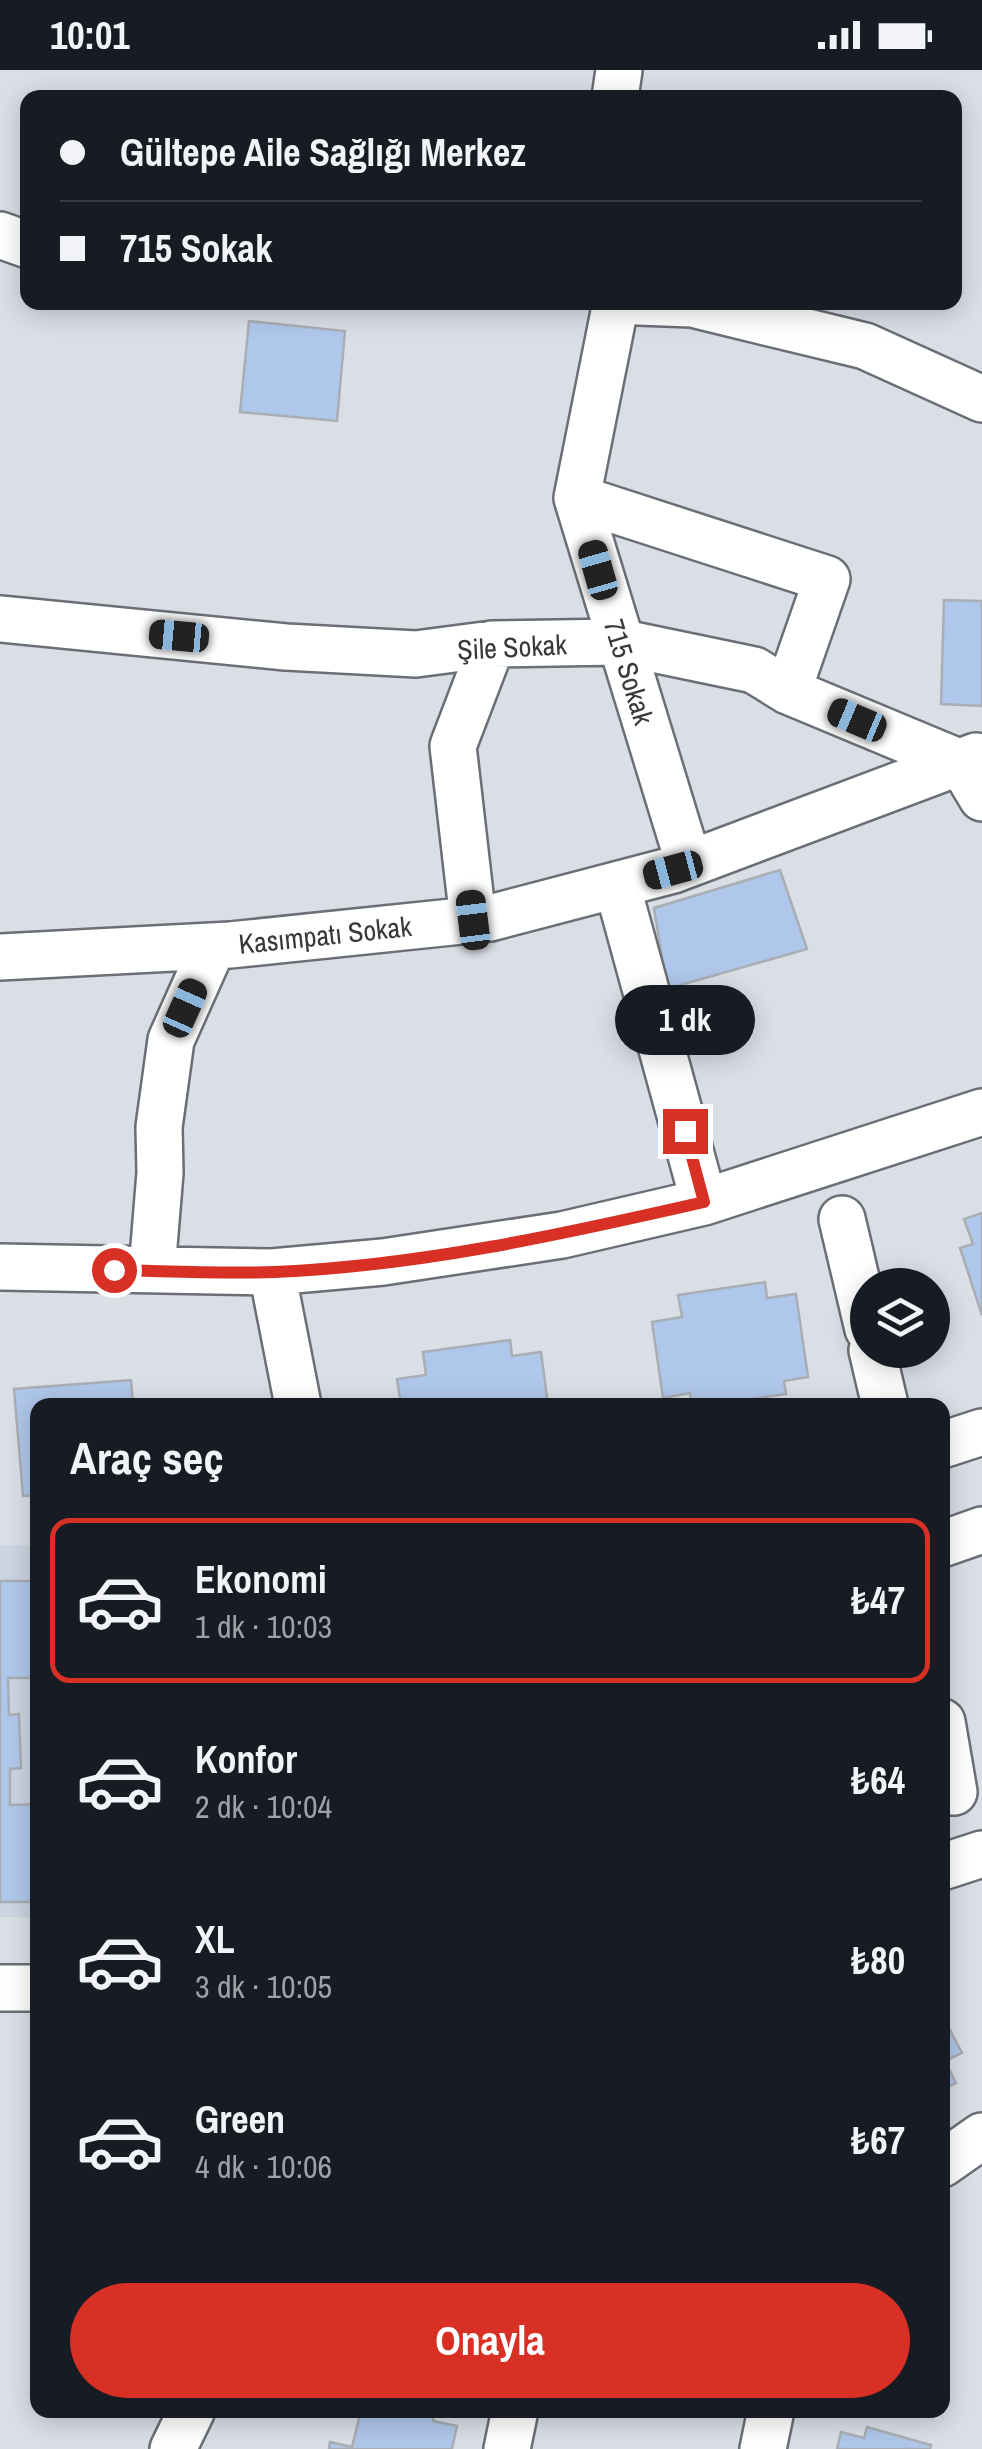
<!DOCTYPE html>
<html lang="tr">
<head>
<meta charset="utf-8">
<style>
	body { margin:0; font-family:"Archivo Narrow",sans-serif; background:#242831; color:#f1f3f6; height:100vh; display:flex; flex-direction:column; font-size:38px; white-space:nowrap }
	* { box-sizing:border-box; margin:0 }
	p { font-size:32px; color:#9ea1a6 }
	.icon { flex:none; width:55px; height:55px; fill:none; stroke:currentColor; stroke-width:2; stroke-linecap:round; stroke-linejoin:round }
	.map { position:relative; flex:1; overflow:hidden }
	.drawer { position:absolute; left:30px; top:1328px; width:920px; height:1020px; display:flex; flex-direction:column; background:#171b24; border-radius:20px; box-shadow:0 5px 25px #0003 }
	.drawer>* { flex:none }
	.hud { position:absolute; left:20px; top:20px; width:942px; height:220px; border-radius:20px; box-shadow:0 5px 25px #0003; display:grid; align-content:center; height:220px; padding:0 40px; background:#171b24 }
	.tools { position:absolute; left:850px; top:1198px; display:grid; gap:20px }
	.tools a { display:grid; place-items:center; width:100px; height:100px; border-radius:50%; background:#171b24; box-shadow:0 5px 25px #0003; font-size:50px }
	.end { position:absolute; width:45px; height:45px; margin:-22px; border:12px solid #d93025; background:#fff; box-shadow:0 0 0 5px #fff }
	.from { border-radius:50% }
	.bubble { position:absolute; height:70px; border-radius:35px; background:#171b24; box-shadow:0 5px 25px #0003; font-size:32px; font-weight:700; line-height:70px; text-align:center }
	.car { position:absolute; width:30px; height:60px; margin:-30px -15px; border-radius:12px; box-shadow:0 0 8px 2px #0007; background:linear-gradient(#222 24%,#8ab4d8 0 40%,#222 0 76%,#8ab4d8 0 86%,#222 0) }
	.hud b { display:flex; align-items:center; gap:35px; height:95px; font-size:38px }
	.hud b+b { border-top:2px solid #363941 }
	.hud i { width:25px; height:25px; background:#f1f3f6 }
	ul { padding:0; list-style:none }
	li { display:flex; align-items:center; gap:30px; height:165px; margin:0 20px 15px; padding:0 20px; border:5px solid transparent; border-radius:20px }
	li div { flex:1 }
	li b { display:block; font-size:38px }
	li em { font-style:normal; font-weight:700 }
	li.current { border-color:#d93025 }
	li>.icon { width:90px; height:90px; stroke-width:1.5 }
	h2 { padding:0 40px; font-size:45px; line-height:120px }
	.action { display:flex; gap:20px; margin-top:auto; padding:20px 40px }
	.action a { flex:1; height:115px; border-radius:60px; background:#d93025; color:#fff; font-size:40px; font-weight:700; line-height:115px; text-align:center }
	.status { display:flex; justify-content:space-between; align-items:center; height:70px; padding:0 50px; background:#171b24; direction:ltr }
	.status svg { height:28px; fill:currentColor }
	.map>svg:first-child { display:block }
	.built { fill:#cbd4e1 }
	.building { fill:#afc7ea; stroke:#a9aeb4; stroke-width:2.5 }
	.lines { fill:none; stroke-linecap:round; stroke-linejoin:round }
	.minor-casing { stroke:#6a6f75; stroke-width:50 }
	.minor { stroke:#fff; stroke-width:45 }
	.route { stroke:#d93025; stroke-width:12 }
	.labels { text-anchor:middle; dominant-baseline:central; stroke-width:8; stroke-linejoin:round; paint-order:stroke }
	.street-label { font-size:28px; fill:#37393c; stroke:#fff }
</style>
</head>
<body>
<div class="status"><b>10:01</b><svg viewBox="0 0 49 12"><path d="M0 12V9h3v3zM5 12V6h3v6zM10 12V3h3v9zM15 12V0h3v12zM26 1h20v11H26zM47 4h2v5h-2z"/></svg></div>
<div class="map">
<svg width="982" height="2379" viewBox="0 0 982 2379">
	<rect width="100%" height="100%" fill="#dadfe6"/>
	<path class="built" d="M0,1475l37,1v371h-37z"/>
	<path class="building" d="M249,251l96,10 -8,90 -97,-9z
		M944,530l38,1v105l-41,-2z
		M780,800l27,79 -140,40 -13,-81z
		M982,1143v102l-22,-67 13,-4 -9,-25z
		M765,1212l2,16 29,-4 12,83 -24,4 2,13 -76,11h-19l-1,-12 -27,5 -11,-76 30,-5 -4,-22z
		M510,1270l2,16 29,-4 7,53h-147l-4,-26 29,-4 -3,-23z
		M131,1310l2,25h-95v90l-15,1 -9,-107z
		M0,1511h38v97h-30l1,37 10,-1 2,54 -11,1v36l28,-1v98h-38z
		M949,1958l13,25 -17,8 11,22 -14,7v-59z
		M361,2340h74l-2,11 24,5 -5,23h-123l1,-7 22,5z
		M867,2357l64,18 -1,4h-93l4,-17 23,6z"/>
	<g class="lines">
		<defs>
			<path id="minor" d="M615,28l4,-28
				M0,165l28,10
				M616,232l-39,196 112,366
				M638,232l54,2 173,42 117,53
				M577,428l250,81 -39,112
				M0,549l286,28 130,7 76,-10 127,-2 135,28 34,21 173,72 21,35
				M617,815l87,317
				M473,850l-20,-174 39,-102
				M0,887l230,-12 260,-27 183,-48 303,-114
				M842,1149l26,110
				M0,1197l272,5 111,-10 179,-27 142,-33 278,-90
				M152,1200l8,-97 -1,-46 12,-87 42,-94
				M272,1202l26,133
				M872,1280l13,55
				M942,1375l40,-13
				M942,1474l40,-14
				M942,1652l12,70
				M942,1797l40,-13
				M0,1918h38
				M942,2094l40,-28
				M173,2379l19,-39
				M507,2379l8,-39
				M763,2379l8,-39"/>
		</defs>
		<use href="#minor" class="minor-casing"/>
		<use href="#minor" class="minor"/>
	</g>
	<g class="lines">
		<path class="route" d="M114,1200c53,1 107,4 161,2 144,-6 289,-38 429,-70l-19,-71"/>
	</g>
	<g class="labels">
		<g class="street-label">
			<text transform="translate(512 577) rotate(-3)">Şile Sokak</text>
			<text transform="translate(629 602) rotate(73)">715 Sokak</text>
			<text transform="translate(325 865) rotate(-6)">Kasımpatı Sokak</text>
		</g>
	</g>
</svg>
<div class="tools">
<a><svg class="icon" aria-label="layers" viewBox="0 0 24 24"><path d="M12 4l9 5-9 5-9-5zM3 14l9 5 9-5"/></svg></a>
</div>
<i class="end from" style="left:114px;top:1200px"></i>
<i class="end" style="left:685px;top:1061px"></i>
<div class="bubble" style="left:615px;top:915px;width:140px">1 dk</div>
<i class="car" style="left:598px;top:500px;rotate:344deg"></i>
<i class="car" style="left:179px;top:566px;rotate:275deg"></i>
<i class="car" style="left:857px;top:650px;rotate:293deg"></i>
<i class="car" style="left:673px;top:800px;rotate:255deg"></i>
<i class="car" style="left:473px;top:850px;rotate:353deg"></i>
<i class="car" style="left:185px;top:938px;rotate:24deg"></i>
<div class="hud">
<b><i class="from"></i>Gültepe Aile Sağlığı Merkez</b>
<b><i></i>715 Sokak</b>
</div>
<section class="drawer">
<h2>Araç seç</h2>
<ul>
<li class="current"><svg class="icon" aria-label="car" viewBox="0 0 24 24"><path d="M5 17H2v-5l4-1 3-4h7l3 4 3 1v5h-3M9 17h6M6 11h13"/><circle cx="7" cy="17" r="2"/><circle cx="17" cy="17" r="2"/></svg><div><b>Ekonomi</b><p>1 dk · 10:03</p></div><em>₺47</em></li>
<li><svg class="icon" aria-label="car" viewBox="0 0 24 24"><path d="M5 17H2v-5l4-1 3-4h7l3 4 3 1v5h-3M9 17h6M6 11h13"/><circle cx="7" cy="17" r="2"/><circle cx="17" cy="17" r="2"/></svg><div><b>Konfor</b><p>2 dk · 10:04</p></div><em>₺64</em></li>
<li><svg class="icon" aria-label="car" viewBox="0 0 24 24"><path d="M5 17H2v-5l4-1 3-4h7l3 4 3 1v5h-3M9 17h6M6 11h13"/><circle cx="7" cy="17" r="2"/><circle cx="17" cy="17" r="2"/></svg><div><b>XL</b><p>3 dk · 10:05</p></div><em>₺80</em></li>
<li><svg class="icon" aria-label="car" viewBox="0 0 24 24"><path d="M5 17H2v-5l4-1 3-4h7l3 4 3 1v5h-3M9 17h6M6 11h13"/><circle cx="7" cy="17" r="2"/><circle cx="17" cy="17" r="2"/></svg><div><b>Green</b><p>4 dk · 10:06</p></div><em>₺67</em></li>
</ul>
<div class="action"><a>Onayla</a></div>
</section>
</div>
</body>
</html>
